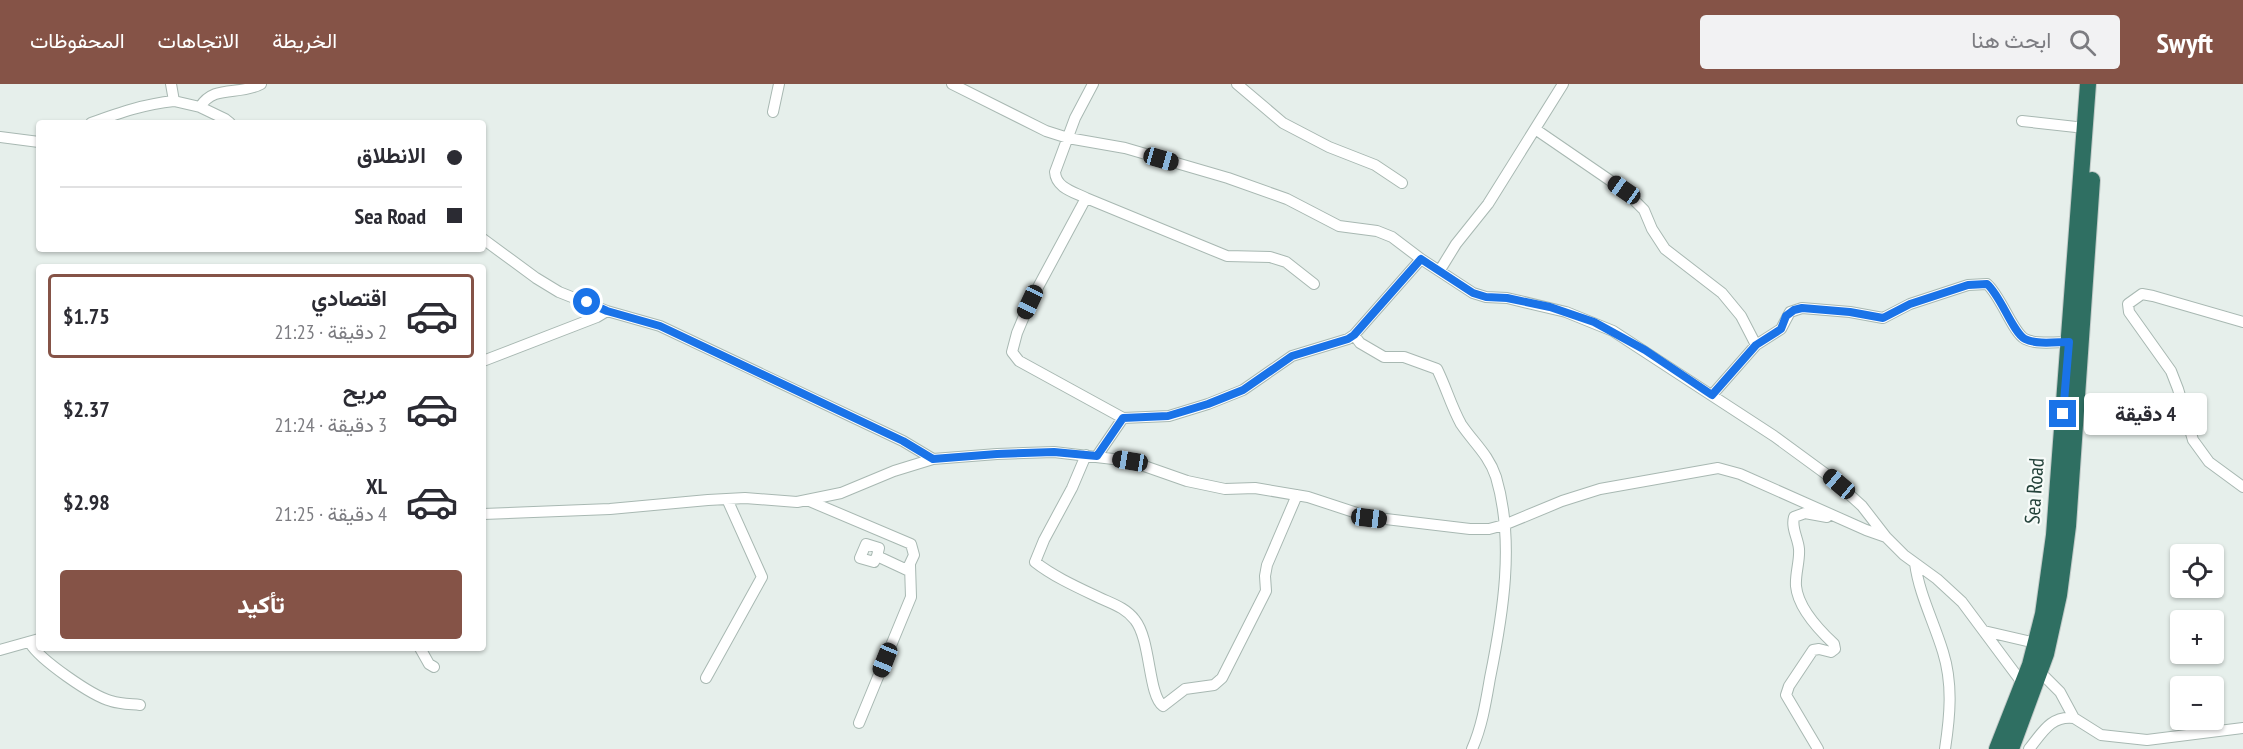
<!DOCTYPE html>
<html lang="ar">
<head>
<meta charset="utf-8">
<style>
	body { margin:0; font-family:"PT Sans Narrow",Vazirmatn,sans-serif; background:#f2f2f3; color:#2b2b33; direction:rtl; height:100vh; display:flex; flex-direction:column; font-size:22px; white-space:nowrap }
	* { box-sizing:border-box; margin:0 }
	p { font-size:20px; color:#7c7c81 }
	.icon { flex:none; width:33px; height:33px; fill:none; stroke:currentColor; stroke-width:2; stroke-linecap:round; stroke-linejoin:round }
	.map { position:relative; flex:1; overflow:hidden; direction:ltr }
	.sheet { position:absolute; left:36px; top:180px; width:450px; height:387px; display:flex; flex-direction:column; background:#fff; border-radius:6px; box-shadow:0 2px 4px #0004; direction:rtl }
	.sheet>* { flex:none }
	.guide { position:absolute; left:36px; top:36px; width:450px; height:132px; border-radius:6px; box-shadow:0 2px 4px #0004; direction:rtl; display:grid; align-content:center; height:132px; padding:0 24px; background:#fff }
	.fabs { position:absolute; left:2170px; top:460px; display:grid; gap:12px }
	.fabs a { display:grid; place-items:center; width:54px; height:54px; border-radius:6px; background:#fff; box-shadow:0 2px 4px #0004; font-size:30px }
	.end { position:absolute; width:27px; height:27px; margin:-14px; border:8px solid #1a73e8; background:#fff; box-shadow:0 0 0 3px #fff }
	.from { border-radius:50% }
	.bubble { position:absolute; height:42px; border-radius:6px; background:#fff; box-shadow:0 2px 4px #0004; font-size:20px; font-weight:800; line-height:42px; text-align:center; direction:rtl }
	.car { position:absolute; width:18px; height:36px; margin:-18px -9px; border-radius:8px; box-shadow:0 0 4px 2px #0007; background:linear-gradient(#222 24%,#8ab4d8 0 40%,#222 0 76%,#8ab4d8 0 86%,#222 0) }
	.guide b { display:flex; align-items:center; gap:21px; height:57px; font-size:22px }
	.guide b+b { border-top:2px solid #e1e1e2 }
	.guide i { width:15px; height:15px; background:#2b2b33 }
	ul { padding:10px 0 0; list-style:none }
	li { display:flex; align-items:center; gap:18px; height:84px; margin:0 12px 9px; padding:0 12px; border:3px solid transparent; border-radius:6px }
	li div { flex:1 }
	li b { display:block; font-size:22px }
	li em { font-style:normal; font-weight:800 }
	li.active { border-color:#855347 }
	li>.icon { width:54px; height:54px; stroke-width:1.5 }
	.action { display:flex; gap:12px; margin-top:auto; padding:12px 24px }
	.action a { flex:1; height:69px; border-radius:6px; background:#855347; color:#fff; font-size:24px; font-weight:800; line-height:69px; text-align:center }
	header { display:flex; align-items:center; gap:36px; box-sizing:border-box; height:84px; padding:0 30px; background:#855347; color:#fff }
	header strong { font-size:28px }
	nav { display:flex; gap:33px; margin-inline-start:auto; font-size:21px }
	.search { width:420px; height:54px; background:#f2f2f3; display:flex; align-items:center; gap:15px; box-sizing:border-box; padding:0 21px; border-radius:6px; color:#7c7c81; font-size:22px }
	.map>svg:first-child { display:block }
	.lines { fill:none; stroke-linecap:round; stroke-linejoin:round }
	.minor-casing { stroke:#a8b8b2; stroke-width:12 }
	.highway-casing { stroke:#c2cac8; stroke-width:18 }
	.minor { stroke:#fff; stroke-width:10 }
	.highway { stroke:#2f6f62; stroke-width:16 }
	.route { stroke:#1a73e8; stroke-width:8 }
	.labels { text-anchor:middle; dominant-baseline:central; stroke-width:4.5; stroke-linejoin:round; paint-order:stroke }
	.street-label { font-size:21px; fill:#24423a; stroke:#f7fbf9 }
</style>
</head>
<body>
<header>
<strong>Swyft</strong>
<div class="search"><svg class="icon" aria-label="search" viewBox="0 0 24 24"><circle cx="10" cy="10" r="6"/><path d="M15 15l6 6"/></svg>ابحث هنا</div>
<nav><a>الخريطة</a><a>الاتجاهات</a><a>المحفوظات</a></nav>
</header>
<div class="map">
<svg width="2243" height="665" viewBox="0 0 2243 665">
	<rect width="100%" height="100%" fill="#e6efeb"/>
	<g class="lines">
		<defs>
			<path id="minor" d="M952,0l94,47 22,7 57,10 103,30 59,21 52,27 38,5 15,6 29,22 52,34 13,4 21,1 59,14 47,19 161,105 56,41 32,29 24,31 18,18 33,24 25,23 61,82
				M1093,0l-18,34 -20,54c1,16 19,20 31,26l-56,104 -13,31 -5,19 7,9 104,57 -26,38
				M1237,0l46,39 46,24 46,18 27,18
				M174,17l26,6c14,-23 39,-11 61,-23
				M200,23l25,12 5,4
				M773,28l6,-28
				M2022,37l63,7
				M91,39c28,-10 53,-19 83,-22l-3,-17
				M1535,45l89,61 20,20 8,19 13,20 57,44 19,23 15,29
				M0,53l39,5
				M1086,114l141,58 43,1 16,5 28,22
				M483,155l53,39 23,14 48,19 -10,6 -114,44
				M1440,186l16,-26 32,-40 75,-120
				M607,227l53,15 243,115 30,18
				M2243,238l-90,-26 -11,-2 -14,10 1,8 42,59 7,18 15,51 16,22 34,25
				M1354,251l6,8 24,14h20l33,12c9,18 14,37 24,55 12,18 28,31 35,53 19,64 7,137 -6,201 -4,23 -8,49 -18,71
				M1712,311l44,-50 25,-16 9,-17 12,-4 48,4 33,6 27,-14 58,-19 19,-1c14,12 26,49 38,55 12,6 31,3 44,3
				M1123,334l46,-2 39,-12 35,-14 49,-34 56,-17 6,-4 67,-76
				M1086,371l-14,33 -28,52 -9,22c19,15 44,26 65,36 13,6 26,10 35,22 16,20 13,75 28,86l22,-17 29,-4 8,-7 44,-87 -1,-15 2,-11 30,-70
				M807,416l104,44 3,11 -7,15 -30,-14 -3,6 -14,-4 6,-14 13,4 -2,8
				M483,430l127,-5 98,-9 37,-2 52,4 44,-9 53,-22 39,-12 64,-5 57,-2 76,9 57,20 38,8 30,-1 53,9 61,20 101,12h19l15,-4 58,-24 38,-12 118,-21 22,6 126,56 20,7
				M1915,479c4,31 19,59 28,89 10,32 7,64 2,97
				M1984,547l52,12
				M30,559c10,17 62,53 81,58 9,3 20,3 29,4
				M420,564l9,16 5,3
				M0,566l39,-11
				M2040,588l20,20 14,26 27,17 46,5 96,-12
				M706,594l56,-101 -35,-78
				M859,639l52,-126 -1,-32
				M1818,665l-32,-54 3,-9 24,-36 6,-1 12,3 4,-3 -1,-5c-15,-14 -36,-36 -38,-58 -1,-12 4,-25 3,-37 -1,-11 -8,-21 -5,-32l11,-4 22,4
				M2029,665c13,-16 22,-34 45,-31"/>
			<path id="highway" d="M1997,665l33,-84 13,-51 11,-79 34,-451
				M2011,665l35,-95 13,-59 9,-69 24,-346"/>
		</defs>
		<use href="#minor" class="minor-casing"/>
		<use href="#highway" class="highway-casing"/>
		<use href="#minor" class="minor"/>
		<use href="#highway" class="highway"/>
	</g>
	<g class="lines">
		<path class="route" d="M587,218l20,9 53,15 243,115 30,18 64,-5 57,-2 43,4 26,-38 45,-2 40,-12 35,-14 49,-34 56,-17 6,-4 67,-76 52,34 13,4 21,1 43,9 44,15 51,28 67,45 44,-50 25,-16 5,-13 8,-6 8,-2 48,4 33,6 27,-14 58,-19 19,-1c14,12 26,49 38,55 12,6 31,3 44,3l-6,72"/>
	</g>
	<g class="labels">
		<g class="street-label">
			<text transform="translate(2034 407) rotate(-86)">Sea Road</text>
		</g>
	</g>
</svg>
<div class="fabs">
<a><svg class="icon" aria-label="locate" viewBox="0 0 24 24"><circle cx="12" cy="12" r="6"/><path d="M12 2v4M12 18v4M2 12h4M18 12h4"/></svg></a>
<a>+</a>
<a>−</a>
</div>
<i class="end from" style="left:587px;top:218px"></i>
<i class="end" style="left:2063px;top:330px"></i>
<div class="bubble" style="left:2084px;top:309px;width:123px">4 دقيقة</div>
<i class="car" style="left:1161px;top:75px;rotate:106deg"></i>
<i class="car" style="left:1624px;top:106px;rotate:305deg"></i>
<i class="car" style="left:1030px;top:218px;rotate:205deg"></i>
<i class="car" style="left:1130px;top:377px;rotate:279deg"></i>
<i class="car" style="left:1839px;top:400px;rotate:310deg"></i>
<i class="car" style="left:1369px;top:434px;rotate:97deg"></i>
<i class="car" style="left:885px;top:576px;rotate:202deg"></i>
<div class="guide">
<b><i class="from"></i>الانطلاق</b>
<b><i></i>Sea Road</b>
</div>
<section class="sheet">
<ul>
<li class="active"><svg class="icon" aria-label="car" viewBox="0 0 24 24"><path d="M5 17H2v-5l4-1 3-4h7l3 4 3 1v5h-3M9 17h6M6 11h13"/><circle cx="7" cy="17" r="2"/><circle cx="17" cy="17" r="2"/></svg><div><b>اقتصادي</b><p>2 دقيقة · 21:23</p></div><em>$1.75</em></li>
<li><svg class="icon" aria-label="car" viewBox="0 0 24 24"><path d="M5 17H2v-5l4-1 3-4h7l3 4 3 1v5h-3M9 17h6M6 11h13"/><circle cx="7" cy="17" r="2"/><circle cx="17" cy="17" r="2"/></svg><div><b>مريح</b><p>3 دقيقة · 21:24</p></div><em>$2.37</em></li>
<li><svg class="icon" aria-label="car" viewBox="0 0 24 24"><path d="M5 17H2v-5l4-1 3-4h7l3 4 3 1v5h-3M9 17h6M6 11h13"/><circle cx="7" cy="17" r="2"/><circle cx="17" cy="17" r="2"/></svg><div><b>XL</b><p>4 دقيقة · 21:25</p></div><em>$2.98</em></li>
</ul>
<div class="action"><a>تأكيد</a></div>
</section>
</div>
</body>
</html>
